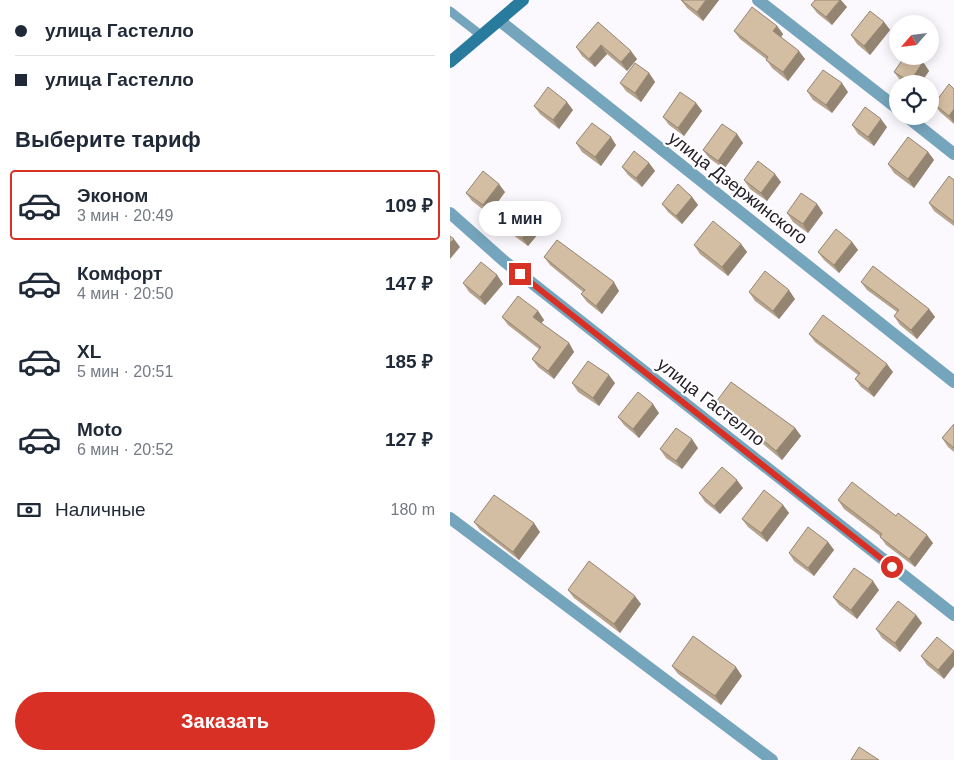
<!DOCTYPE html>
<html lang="ru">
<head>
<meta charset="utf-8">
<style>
	body { margin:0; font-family:Arial,sans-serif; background:#f6f6f7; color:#1f2937; height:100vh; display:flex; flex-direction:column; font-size:19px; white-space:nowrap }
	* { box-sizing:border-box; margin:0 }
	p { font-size:16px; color:#747a83 }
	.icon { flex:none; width:28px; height:28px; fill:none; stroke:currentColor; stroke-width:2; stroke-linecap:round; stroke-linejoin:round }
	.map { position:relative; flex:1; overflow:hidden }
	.panel { display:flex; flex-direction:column; background:#fff; width:450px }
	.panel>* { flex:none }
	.hud { display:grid; align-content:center; height:110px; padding:0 15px; background:#fff }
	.needle { width:32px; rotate:242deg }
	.controls { position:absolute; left:439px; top:15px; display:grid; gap:10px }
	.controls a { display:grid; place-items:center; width:50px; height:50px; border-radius:50%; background:#fff; box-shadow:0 2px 12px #0003; font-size:25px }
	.end { position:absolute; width:22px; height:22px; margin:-11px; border:6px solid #d93025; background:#fff; box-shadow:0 0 0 2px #fff }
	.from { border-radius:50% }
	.bubble { position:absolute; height:35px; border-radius:18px; background:#fff; box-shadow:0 2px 12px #0003; font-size:16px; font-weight:700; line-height:35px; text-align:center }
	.hud b { display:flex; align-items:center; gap:18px; height:48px; font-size:19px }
	.hud b+b { border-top:1px solid #e0e1e3 }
	.hud i { width:12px; height:12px; background:#1f2937 }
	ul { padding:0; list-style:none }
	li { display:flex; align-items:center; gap:15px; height:70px; margin:0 10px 8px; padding:0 5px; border:2px solid transparent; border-radius:5px }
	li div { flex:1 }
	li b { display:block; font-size:19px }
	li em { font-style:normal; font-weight:700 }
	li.selected { border-color:#d93025 }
	li>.icon { width:45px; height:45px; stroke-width:1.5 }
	h2 { padding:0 15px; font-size:22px; line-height:60px }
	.pay { display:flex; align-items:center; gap:12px; height:55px; padding:0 15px; font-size:19px }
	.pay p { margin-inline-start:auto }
	.primary-button { display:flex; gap:10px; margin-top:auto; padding:10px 15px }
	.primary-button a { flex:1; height:58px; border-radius:30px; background:#d93025; color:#fff; font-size:20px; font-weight:700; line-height:58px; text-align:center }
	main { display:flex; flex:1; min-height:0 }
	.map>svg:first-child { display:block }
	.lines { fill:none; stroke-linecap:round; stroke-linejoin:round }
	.lane { stroke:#75a5bc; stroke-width:9 }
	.street { stroke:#75a5bc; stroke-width:12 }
	.secondary { stroke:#297b9d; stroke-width:12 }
	.wall { fill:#b6a38c }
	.shaded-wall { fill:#948572 }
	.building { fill:#d4bea3; stroke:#948572 }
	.route { stroke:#d93025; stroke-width:6 }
	.labels { text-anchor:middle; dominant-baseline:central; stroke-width:4.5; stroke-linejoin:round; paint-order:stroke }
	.street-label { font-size:18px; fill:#27202b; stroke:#fff }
</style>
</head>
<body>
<main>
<section class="panel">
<div class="hud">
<b><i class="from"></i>улица Гастелло</b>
<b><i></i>улица Гастелло</b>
</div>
<h2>Выберите тариф</h2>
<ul>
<li class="selected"><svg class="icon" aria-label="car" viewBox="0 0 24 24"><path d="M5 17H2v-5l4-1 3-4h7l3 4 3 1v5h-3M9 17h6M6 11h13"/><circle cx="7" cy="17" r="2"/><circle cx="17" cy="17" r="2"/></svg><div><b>Эконом</b><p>3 мин · 20:49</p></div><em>109 ₽</em></li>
<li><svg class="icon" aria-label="car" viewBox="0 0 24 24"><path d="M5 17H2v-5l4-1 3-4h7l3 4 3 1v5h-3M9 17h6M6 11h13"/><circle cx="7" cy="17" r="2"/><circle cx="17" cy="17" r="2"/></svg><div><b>Комфорт</b><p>4 мин · 20:50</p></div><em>147 ₽</em></li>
<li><svg class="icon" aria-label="car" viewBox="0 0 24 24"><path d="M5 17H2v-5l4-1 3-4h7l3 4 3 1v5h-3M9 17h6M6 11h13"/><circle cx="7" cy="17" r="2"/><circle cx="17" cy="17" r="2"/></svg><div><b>XL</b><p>5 мин · 20:51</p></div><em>185 ₽</em></li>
<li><svg class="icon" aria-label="car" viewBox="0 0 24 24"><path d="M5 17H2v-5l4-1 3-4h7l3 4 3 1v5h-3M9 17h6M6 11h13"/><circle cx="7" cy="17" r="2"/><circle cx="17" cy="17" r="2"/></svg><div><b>Moto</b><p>6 мин · 20:52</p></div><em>127 ₽</em></li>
</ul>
<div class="pay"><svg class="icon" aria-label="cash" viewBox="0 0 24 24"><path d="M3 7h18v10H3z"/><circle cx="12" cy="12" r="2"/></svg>Наличные<p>180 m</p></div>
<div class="primary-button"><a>Заказать</a></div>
</section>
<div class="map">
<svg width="504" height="760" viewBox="0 0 504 760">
	<rect width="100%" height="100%" fill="#fbf8fe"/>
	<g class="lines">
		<path class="lane" d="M0,11l32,25"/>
		<path class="street" d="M308,0l140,109
			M50,21l454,361
			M456,116l48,38
			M0,213l54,48 450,354
			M0,518l322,242"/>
		<path class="secondary" d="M0,62l73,-62"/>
	</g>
	<path class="wall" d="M231,0h38l-16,21 -16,-13z
		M361,5l36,2 -15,18 -15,-12z
		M148,22l39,37 -10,12 -20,-17 -12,13 -13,-11 -6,-9z
		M434,22l6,8 -20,25 -13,-11 -6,-9z
		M327,26l6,8 -2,3 24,22 -17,22 -16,-13 -6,-9 -26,-20 -6,-8z
		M473,62l6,9 -9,13h-15l-5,-4 -6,-8z
		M199,73l6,9 -14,20 -15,-11 -6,-8z
		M504,89v35l-14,-12 -6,-8z
		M357,91l41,1 -16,21 -19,-13z
		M246,103l6,8 -18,25 -15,-11 -6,-8z
		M84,106l39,4 -14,19 -19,-15z
		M402,125l35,2 -13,19 -16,-12z
		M287,134l6,9 -19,26 -15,-11 -6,-8z
		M126,143l40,2 -15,21 -19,-14z
		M478,152l6,8 -20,28 -20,-15 -6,-9z
		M199,163l6,8 -13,16 -14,-12 -6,-8z
		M294,180l37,2 -14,19 -17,-12z
		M504,180v46l-20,-15 -5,-8z
		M55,192l-16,22 -17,-13 -6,-8z
		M242,197l6,8 -16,19 -14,-12 -6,-8z
		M367,204l6,9 -15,20 -15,-11 -6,-9z
		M87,219l6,9 -15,18 -15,-11 -6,-9z
		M402,242l6,8 -19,23 -15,-13 -6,-8z
		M291,244l6,8 -19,24 -28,-22 -6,-9z
		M94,257l75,34 -17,23 -15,-12 -6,-8 2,-2 -33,-27z
		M47,275l6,9 -18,21 -16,-13 -6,-9z
		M411,282l68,27 6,8 -18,22 -17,-14 -6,-9 3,-4 -30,-22z
		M299,292l46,7 -16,20 -24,-18z
		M88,311l6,9 -3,3 28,20 5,9 -20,27 -16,-12 -6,-8 7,-10 -31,-24 -6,-8z
		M359,334l84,38 -19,25 -13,-10 -6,-8 3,-4 -43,-33z
		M122,383h43l-16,23 -21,-14z
		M266,402l79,26 6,8 -19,24 -19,-16 -4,-6 -37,-28z
		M209,413l-20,25 -15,-13 -6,-8z
		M504,424v28l-6,-5 -6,-9z
		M248,448l-16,21 -16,-11 -6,-9z
		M293,488l-23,26 -15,-12 -6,-9z
		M388,500l95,43 -18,24 -29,-22 -6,-9 -36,-27z
		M333,505l6,8 -22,29 -19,-15 -6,-8z
		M24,522l66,10 -21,28 -39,-30z
		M378,542l6,8 -20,26 -20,-15 -5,-8z
		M118,590l73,14 -21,29 -46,-35z
		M429,590l-22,29 -18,-14 -6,-8z
		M466,615l6,8 -22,29 -18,-14 -6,-9z
		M487,637l7,42 -17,-14 -6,-9z
		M222,666l70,10 -21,29 -43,-31z"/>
	<path class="shaded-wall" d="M256,0h13l-16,21 -6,-9z
		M390,0h1l6,7 -15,18 -6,-8z
		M434,22l6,8 -20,25 -6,-9z
		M327,26l6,8 -4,6 -6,-9z
		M151,45l6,9 -12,13 -6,-8z
		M181,51l6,8 -10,12 -6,-9z
		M349,51l6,8 -17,22 -5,-9z
		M473,62l6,9 -9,13h-9l-1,-2z
		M199,73l6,9 -14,20 -6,-9z
		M392,83l6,9 -16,21 -6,-8z
		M117,102l6,8 -14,19 -6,-9z
		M246,103l6,8 -18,25 -6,-8z
		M504,109v14l-5,-7z
		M431,119l6,8 -13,19 -6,-9z
		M287,134l6,9 -19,26 -6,-8z
		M161,137l5,8 -15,21 -6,-9z
		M478,152l6,8 -20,28 -6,-9z
		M199,163l6,8 -13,16 -6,-9z
		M325,174l6,8 -14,19 -6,-8z
		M49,184l6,8 -16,22 -6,-9z
		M242,197l6,8 -16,19 -6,-8z
		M367,204l6,9 -15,20 -5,-9z
		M87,219l6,9 -15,18 -6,-8z
		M4,239l6,8 -10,12v-16z
		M402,242l6,8 -19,23 -5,-8z
		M291,244l6,8 -19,24 -6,-9z
		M47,275l6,9 -18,21 -5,-8z
		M164,282l5,9 -17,23 -6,-8z
		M339,290l6,9 -16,20 -6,-8z
		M479,309l6,8 -18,22 -6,-9z
		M88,311l6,9 -5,6 -6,-9z
		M119,343l5,9 -20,27 -6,-8z
		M437,364l6,8 -19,25 -6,-8z
		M159,375l6,8 -16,23 -6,-8z
		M203,404l6,9 -20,25 -6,-9z
		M345,428l6,8 -19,24 -6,-9z
		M242,439l6,9 -16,21 -6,-8z
		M287,480l6,8 -23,26 -6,-8z
		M333,505l6,8 -22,29 -6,-9z
		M84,523l6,9 -21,28 -6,-8z
		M477,535l6,8 -18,24 -6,-8z
		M378,542l6,8 -20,26 -6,-8z
		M423,581l6,9 -22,29 -6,-9z
		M185,596l6,8 -21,29 -6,-9z
		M466,615l6,8 -22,29 -5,-9z
		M504,651v15l-10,13 -6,-9z
		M286,667l6,9 -21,29 -6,-9z"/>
	<path class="building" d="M231,0h25l-9,12z
		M365,0h25l-14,17 -15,-12z
		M302,7l25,19 -4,5 26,20 -16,21 -17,-12 2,-3 -34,-26z
		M420,11l14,11 -20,24 -13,-11z
		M148,22l33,29 -10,11 -20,-17 -12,14 -13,-12z
		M455,56h9l9,6 -13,20 -16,-10z
		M185,63l14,10 -14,20 -15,-10z
		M373,70l19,13 -16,22 -19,-14z
		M499,84l5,5v20l-5,7 -15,-12z
		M98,87l19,15 -14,18 -19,-14z
		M230,92l16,11 -18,25 -15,-11z
		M415,107l16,12 -13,18 -16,-12z
		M142,123l19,14 -16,20 -19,-14z
		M272,124l15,10 -19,27 -15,-11z
		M458,137l20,15 -20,27 -20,-15z
		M184,151l15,12 -13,15 -14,-11z
		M308,161l17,13 -14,19 -17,-13z
		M33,171l16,13 -16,21 -17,-12z
		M499,176l5,4v42l-25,-19z
		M228,184l14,13 -16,19 -14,-12z
		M351,193l16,11 -14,20 -16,-11z
		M72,208l15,11 -15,19 -15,-12z
		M263,221l28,23 -19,23 -28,-22z
		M386,229l16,13 -18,23 -16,-13z
		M0,236l4,3 -4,4z
		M107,240l57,42 -18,24 -15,-12 4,-4 -41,-33z
		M31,262l16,13 -17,22 -17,-14z
		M423,266l56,43 -18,21 -17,-14 5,-6 -38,-28z
		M315,271l24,19 -16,21 -24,-19z
		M68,296l20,15 -5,6 36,26 -21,28 -16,-12 9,-12 -39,-30z
		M373,315l64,49 -19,25 -13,-10 5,-6 -51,-39z
		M138,361l21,14 -16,23 -21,-15z
		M281,382l64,46 -19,23 -19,-16 1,-1 -42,-32z
		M188,392l15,12 -20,25 -15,-12z
		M504,424v24l-12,-10z
		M226,428l16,11 -16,22 -16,-12z
		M272,467l15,13 -23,26 -15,-13z
		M402,482l44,34 2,-3 29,22 -18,24 -29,-22 2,-3 -44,-34z
		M314,490l19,15 -22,28 -19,-14z
		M44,495l40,28 -21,29 -39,-30z
		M358,527l20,15 -20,26 -19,-15z
		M139,561l46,35 -21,28 -46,-34z
		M404,568l19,13 -22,29 -18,-13z
		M448,601l18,14 -21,28 -19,-14z
		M243,636l43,31 -21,29 -43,-30z
		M487,637l17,14 -16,19 -17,-14z
		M409,747l20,13h-28z"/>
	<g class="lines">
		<path class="route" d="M70,274l372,293"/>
	</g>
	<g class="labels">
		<g class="street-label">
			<text transform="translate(288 188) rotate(38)">улица Дзержинского</text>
			<text transform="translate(261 402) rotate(38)">улица Гастелло</text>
		</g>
	</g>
</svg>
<div class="controls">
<a><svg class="needle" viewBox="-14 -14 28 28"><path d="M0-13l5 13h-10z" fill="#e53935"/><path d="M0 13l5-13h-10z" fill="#747a83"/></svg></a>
<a><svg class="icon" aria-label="locate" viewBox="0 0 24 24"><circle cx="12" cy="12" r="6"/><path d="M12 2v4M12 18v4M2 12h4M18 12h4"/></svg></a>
</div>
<i class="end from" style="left:442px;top:567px"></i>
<i class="end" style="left:70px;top:274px"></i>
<div class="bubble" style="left:29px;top:201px;width:82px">1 мин</div>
</div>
</main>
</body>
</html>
